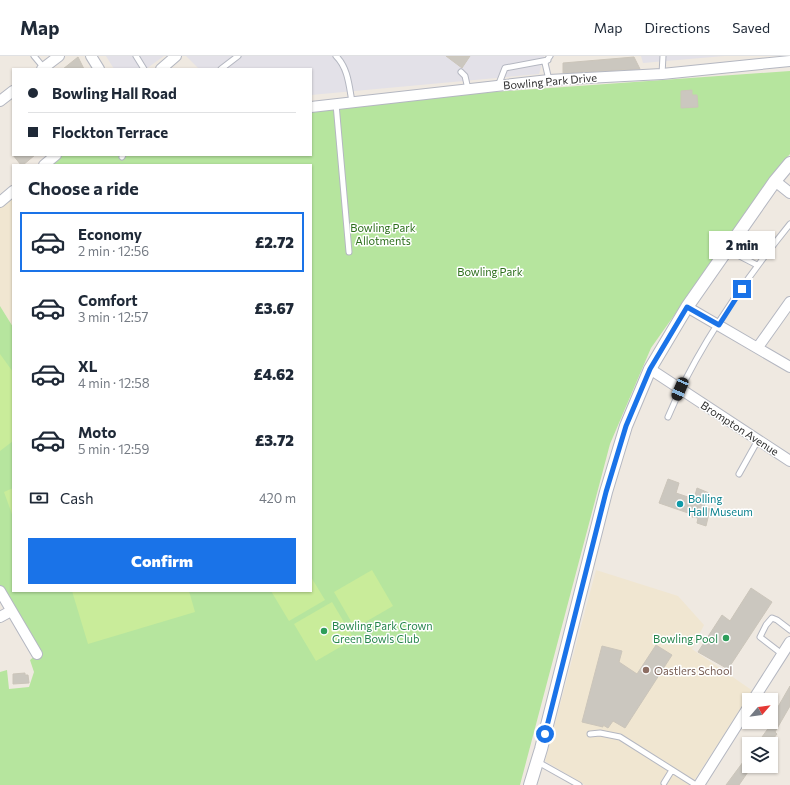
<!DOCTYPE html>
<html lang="en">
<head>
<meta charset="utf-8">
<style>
	body { margin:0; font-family:Commissioner,sans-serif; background:#f2f2f3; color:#1f2937; height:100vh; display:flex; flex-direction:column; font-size:15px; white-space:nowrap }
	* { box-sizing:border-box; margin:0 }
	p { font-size:13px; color:#747a83 }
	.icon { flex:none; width:22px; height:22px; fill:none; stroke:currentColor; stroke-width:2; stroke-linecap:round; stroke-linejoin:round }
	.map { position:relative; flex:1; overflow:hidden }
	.panel { position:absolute; left:12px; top:108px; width:300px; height:428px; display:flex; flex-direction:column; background:#fff; border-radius:0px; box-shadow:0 1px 3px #0004 }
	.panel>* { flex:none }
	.hud { position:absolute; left:12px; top:12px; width:300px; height:88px; border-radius:0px; box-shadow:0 1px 3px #0004; display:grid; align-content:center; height:88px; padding:0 16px; background:#fff }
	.needle { width:26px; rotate:62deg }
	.tools { position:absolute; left:742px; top:637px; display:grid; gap:8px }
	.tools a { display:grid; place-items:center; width:36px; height:36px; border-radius:0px; background:#fff; box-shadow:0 1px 3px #0004; font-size:20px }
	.end { position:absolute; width:18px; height:18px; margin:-9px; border:5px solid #1a73e8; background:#fff; box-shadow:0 0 0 2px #fff }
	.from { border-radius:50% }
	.bubble { position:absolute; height:28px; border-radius:0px; background:#fff; box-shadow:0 1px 3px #0004; font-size:13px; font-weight:800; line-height:28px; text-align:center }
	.car { position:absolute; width:12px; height:24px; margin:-12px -6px; border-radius:5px; box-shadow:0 0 3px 1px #0007; background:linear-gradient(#222 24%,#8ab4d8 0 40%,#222 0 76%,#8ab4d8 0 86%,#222 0) }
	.hud b { display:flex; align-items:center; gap:14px; height:38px; font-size:15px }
	.hud b+b { border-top:1px solid #e0e1e3 }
	.hud i { width:10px; height:10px; background:#1f2937 }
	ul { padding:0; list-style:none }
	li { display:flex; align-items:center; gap:12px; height:60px; margin:0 8px 6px; padding:0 8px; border:2px solid transparent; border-radius:0px }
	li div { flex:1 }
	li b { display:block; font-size:15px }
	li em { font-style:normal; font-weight:800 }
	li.selected { border-color:#1a73e8 }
	li>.icon { width:36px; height:36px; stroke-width:1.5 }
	h2 { padding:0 16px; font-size:18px; line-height:48px }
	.pay { display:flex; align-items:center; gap:10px; height:44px; padding:0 16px; font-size:15px }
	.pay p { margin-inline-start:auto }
	.cta { display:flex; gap:8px; margin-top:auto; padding:8px 16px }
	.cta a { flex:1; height:46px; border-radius:0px; background:#1a73e8; color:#fff; font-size:16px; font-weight:800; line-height:46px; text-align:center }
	header { display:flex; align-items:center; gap:24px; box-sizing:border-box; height:56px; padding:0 20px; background:#fff; border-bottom:1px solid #e0e1e3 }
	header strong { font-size:19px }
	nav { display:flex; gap:22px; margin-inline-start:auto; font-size:14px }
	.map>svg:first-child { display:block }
	.industrial { fill:#e3e1e8 }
	.education { fill:#f0e6d1 }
	.green { fill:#b6e59e }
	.pitch { fill:#c9ec9a }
	.building { fill:#cbc7bf; stroke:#cbc5ba }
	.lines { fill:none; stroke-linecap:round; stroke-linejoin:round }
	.service-casing { stroke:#b4b7c1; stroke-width:7 }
	.minor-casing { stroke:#b4b7c1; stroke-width:12 }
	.tertiary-casing { stroke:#b4b7c1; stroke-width:14 }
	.service { stroke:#fff; stroke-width:5 }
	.minor { stroke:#fff; stroke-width:10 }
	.tertiary { stroke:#fff; stroke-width:12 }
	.route { stroke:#1a73e8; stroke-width:5 }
	.culture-dot { fill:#0f9aa8; stroke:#fff; stroke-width:1.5 }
	.leisure-dot { fill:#2e9e5b; stroke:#fff; stroke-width:1.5 }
	.education-dot { fill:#8d6e63; stroke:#fff; stroke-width:1.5 }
	.labels { text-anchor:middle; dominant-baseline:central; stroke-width:3; stroke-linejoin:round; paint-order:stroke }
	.street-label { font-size:11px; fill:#2e2e2e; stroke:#fff }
	.park-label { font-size:11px; fill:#2c6e1b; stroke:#fff }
	.culture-label { font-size:11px; fill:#0d838f; stroke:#fff; text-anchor:start }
	.leisure-label { font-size:11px; fill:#27864d; stroke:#fff; text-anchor:start }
	.education-label { font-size:11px; fill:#785e54; stroke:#fff; text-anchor:start }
</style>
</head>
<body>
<header>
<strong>Map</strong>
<nav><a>Map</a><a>Directions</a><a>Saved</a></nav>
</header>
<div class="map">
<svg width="790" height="729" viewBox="0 0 790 729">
	<rect width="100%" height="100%" fill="#efe9e1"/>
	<path class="industrial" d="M106,0h58l-18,13h-32z
		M186,0h358l-5,18 -228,21v-26h-112z
		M641,0h83l-81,7z"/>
	<path class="education" d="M13,135v136l-13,-21v-104z
		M596,514l82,26 26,29 -12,24 61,42 -62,94h-106l-40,-24z"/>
	<path class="green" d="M790,15v83l-11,13 -128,181 -41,96 -90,341h-520v-113l7,-2 2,19 20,-2 5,-15 -4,-12 7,-6 -37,-63v-285l13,21v264h298v-426h-267l12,-10h255v-48l41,-5z"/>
	<path class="pitch" d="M0,298l13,18v69l-13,10z
		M13,432v29l-9,-25z
		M372,514l21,36 -38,22 -21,-36z
		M311,521l14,23 -36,21 -18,-30h40z
		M72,535h117l6,21 -107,32z
		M332,546l22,37 -38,22 -22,-37z"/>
	<path class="building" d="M446,0h24l-8,12z
		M78,1l6,12h-21z
		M634,1l6,12 -77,4v-10z
		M692,34v5h5l1,12 -17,1v-17z
		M13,99h22l-12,10h-2z
		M668,423l11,4 -3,10 18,6 3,-11 12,5 -5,14 6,2 -4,17 -9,-3 1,-5 -6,-1 -1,-3 -32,-11z
		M751,532l21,14 -44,67 -30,-17 24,-37 8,6z
		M656,589l16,10 -47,73 -12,-7 -5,7 -5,-3v2l-21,-5 20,-76 20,5 -3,11 18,12z
		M25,617v2h3l1,8 -16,1v-10z
		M790,630v20l-15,26 2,2 -8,10h-12l15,-21 -2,-1 1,-3z
		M749,698v12h3l-13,19h-13z"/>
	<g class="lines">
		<defs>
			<path id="service" d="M34,0l10,12
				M136,0l8,13
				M336,0c12,12 13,29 16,46
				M221,13l17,-13
				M461,16l4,4 3,13
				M662,18l1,-18
				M549,24l-4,-17 5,-7
				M498,30l7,-18 43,-8
				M336,48l13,148
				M122,101l1,-2
				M728,194l29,15
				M668,361c28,-67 76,-136 122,-193
				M739,418l19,-34
				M782,598l-22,-17 6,-12 6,-7 5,2 13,10
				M590,678l10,-1 20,4 76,48
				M538,706l41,23
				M664,727l8,-13"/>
			<path id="minor" d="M91,0l8,13
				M42,13l17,-13
				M161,13l15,-13
				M0,45l13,-10
				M311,51l238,-27 113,-6 128,-13
				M44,109l12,-10
				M775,125l15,12
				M0,146l13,-11
				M687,251l103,60
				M758,291l32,-45
				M650,313l140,92
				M0,535l37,63
				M0,561l11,-6
				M753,644l37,-58
				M699,729l50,-79"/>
			<path id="tertiary" d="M530,729l11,-36 65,-257 20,-66 24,-57 37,-62 88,-126 15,-18"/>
		</defs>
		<use href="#service" class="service-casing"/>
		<use href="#minor" class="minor-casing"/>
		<use href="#tertiary" class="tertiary-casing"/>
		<use href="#service" class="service"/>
		<use href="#minor" class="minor"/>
		<use href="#tertiary" class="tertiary"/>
	</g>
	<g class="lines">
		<path class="route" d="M545,678l61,-242 20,-66 24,-57 37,-62 32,18 23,-36"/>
	</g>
	<circle class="culture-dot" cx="680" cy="448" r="4"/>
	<g class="leisure-dot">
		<circle cx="324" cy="575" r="4"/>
		<circle cx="726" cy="582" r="4"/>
	</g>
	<circle class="education-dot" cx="646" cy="614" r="4"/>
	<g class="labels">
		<g class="street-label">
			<text transform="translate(550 25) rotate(-5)">Bowling Park Drive</text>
			<text transform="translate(740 372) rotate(33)">Brompton Avenue</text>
		</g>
		<g class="park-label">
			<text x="383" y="171">Bowling Park<tspan x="383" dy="13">Allotments</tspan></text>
			<text x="490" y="215">Bowling Park</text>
		</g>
		<g class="culture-label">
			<text x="688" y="442">Bolling<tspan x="688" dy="13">Hall Museum</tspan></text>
		</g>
		<g class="leisure-label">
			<text x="332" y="569">Bowling Park Crown<tspan x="332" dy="13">Green Bowls Club</tspan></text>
			<text x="718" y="582" text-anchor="end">Bowling Pool</text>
		</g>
		<g class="education-label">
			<text x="654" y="614">Oastlers School</text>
		</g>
	</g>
</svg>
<div class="tools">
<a><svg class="needle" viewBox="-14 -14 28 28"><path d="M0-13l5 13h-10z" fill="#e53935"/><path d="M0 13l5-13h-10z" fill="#747a83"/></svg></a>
<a><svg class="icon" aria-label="layers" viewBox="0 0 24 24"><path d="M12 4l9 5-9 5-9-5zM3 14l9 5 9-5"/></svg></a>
</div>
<i class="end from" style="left:545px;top:678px"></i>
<i class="end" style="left:742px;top:233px"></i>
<div class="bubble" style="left:709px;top:175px;width:66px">2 min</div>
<i class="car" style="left:680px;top:333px;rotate:203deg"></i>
<div class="hud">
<b><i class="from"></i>Bowling Hall Road</b>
<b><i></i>Flockton Terrace</b>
</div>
<section class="panel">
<h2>Choose a ride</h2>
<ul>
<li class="selected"><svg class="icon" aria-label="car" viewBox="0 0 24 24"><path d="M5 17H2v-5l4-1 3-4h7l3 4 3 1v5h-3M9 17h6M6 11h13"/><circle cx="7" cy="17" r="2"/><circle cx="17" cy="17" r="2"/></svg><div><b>Economy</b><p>2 min · 12:56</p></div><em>£2.72</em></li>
<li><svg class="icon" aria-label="car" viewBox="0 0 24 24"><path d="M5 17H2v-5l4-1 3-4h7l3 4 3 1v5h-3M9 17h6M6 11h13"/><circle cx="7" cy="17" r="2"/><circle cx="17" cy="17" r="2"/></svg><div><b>Comfort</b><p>3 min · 12:57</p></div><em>£3.67</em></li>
<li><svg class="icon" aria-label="car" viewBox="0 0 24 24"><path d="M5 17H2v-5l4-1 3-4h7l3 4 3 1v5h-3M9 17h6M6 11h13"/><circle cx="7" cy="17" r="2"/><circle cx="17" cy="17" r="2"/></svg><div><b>XL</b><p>4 min · 12:58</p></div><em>£4.62</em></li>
<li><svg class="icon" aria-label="car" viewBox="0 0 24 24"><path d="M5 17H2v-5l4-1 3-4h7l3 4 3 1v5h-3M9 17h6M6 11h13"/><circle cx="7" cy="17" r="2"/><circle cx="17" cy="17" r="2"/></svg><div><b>Moto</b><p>5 min · 12:59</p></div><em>£3.72</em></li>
</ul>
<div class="pay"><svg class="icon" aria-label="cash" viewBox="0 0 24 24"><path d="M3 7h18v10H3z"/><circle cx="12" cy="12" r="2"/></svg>Cash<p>420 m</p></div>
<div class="cta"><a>Confirm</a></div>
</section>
</div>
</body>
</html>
